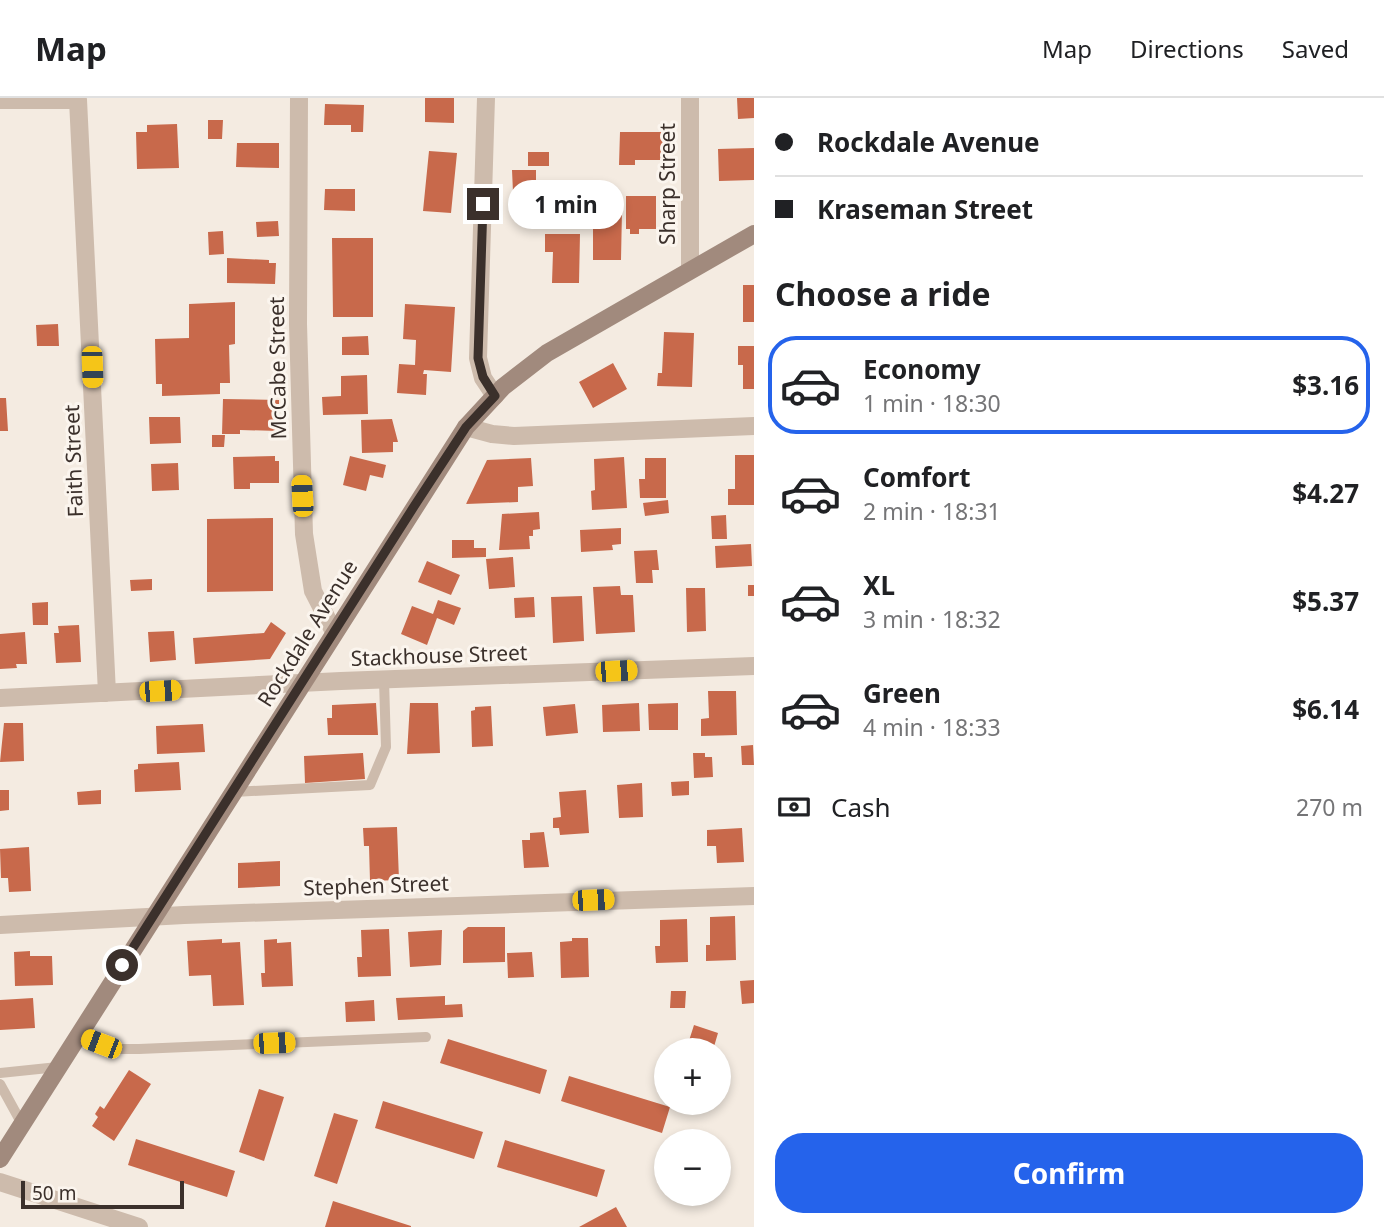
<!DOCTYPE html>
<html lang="en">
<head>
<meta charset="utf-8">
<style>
	body { margin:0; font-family:"Noto Sans",sans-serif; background:#f6f6f6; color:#202124; height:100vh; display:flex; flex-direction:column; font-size:26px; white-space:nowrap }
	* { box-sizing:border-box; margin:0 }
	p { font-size:23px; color:#757577 }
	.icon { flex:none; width:38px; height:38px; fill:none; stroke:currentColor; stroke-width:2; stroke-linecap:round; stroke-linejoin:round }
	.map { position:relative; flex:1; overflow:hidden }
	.side { display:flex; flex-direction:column; background:#fff; width:630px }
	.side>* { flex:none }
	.hud { display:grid; align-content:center; height:154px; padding:0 21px; background:#fff }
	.fabs { position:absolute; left:654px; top:940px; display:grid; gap:14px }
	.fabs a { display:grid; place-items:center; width:77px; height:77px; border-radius:50%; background:#fff; box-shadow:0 4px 10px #0003; font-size:35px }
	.scale { position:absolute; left:21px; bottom:18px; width:163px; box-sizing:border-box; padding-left:7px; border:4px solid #3b302b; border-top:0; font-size:19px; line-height:24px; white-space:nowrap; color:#3b302b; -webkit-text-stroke:5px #fbf5ee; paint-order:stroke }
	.end { position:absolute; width:32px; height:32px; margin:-16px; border:9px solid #3b302b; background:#fff; box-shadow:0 0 0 4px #fff }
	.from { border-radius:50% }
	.bubble { position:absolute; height:49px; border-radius:24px; background:#fff; box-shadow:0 4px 10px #0003; font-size:23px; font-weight:700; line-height:49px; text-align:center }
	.car { position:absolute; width:21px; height:42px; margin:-21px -10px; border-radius:9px; box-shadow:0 0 5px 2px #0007; background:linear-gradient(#f5c518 24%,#345 0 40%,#f5c518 0 76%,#345 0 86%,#f5c518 0) }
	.hud b { display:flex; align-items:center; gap:24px; height:66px; font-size:26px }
	.hud b+b { border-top:2px solid #e0e0e0 }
	.hud i { width:18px; height:18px; background:#202124 }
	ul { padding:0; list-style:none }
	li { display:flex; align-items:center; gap:21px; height:98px; margin:0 14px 10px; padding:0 7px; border:4px solid transparent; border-radius:28px }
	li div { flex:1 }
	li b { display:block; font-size:26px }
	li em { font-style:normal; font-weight:700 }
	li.selected { border-color:#2563eb }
	li>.icon { width:63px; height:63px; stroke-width:1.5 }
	h2 { padding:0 21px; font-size:32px; line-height:84px }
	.pay { display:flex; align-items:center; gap:18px; height:77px; padding:0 21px; font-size:26px }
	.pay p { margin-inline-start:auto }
	.button { display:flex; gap:14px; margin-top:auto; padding:14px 21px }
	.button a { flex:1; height:80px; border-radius:28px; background:#2563eb; color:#fff; font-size:28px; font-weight:700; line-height:80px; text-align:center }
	header { display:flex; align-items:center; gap:42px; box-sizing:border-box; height:98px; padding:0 35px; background:#fff; border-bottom:2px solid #e0e0e0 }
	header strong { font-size:33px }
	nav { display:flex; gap:38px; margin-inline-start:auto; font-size:24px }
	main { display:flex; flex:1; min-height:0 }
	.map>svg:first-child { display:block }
	.building { fill:#c8694b }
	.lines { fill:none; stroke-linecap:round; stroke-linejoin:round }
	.service { stroke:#cdbbac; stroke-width:10 }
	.minor { stroke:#cdbbac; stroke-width:18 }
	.tertiary { stroke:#cdbbac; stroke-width:18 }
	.secondary { stroke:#a18a7d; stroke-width:18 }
	.route { stroke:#3b302b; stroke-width:9 }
	.labels { text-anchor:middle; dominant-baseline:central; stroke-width:6; stroke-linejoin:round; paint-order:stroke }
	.street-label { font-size:21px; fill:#3b302b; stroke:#fbf5ee }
</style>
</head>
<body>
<header>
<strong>Map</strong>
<nav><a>Map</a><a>Directions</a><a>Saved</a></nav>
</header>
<main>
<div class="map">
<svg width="754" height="1129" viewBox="0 0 754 1129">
	<rect width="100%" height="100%" fill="#f4ebe1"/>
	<path class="building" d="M425,0h29v25l-29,-1z
		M737,0h17v20l-16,1z
		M325,6l39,1 -1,27h-12v-7h-27z
		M208,22h15l-1,19h-14z
		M177,26l2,44 -42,1 -1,-37h11v-7z
		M620,34h43v28h-28v5h-16z
		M237,45h42v25l-43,-1z
		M754,50v32l-35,1 -1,-32z
		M429,53l28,2 -6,60 -28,-2z
		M528,54h21v14h-21z
		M512,72h24v22h-23z
		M325,91h30v22l-31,-1z
		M626,98h30v33h-17v5h-9v-5h-4z
		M589,112h33l-1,50h-28v-33h-4z
		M278,123l1,15 -22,1 -1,-15z
		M223,133l1,23 -15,1 -1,-23z
		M545,136h35l-1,49h-27l1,-31h-8z
		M332,140h41v79h-40z
		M227,160l42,2v3h7l-1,21 -48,-1z
		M743,187h11v37h-11z
		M235,204v42l-6,1 1,38h-10v11l-58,2v-12h-6l-1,-45 34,-1v-34z
		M405,206l50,3 -4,65 -27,-2 -1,4h4l-1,21 -29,-2 2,-29 16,1 1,-25 -13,-1z
		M58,226l1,22h-22l-1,-21z
		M664,234l30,1 -2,54 -35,-1 1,-13h4z
		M368,238l1,19h-27v-18z
		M738,248h16v43h-11v-24h-5z
		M613,265l14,26 -34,19 -14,-26z
		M367,277l1,39 -45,1 -1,-18 19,-1v-20z
		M0,300h6l2,33h-8z
		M223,301l56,1v31l-39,-1v4h-18z
		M149,319h31l1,26 -31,1z
		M392,321l6,23h-5v10l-31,1 -1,-33z
		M212,337h13l-1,12h-12z
		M735,357h19v50h-26v-16h7z
		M275,358v5h4v22h-29v6h-16l-1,-32z
		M350,358l36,9 -3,13 -13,-3 -4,16 -23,-6z
		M624,359l3,51 -35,2 -1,-19 4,-1 -1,-31z
		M531,360l2,28 -15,1v15l-52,2 21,-44z
		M645,360h21v40h-26l-1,-19h6z
		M178,365l1,27 -27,1 -1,-27z
		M668,402l1,13 -24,3 -2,-13z
		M539,414l1,17 -7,1v6h-4l1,13 -31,1 3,-36z
		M726,417l1,24h-15l-1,-23z
		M273,420v73l-66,1v-73z
		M621,430v16l-9,1 1,5 -32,2 -1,-22z
		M452,442h22v8h12v9l-34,1z
		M751,446l1,22 -36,2 -1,-22z
		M657,452l2,20h-7l1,13h-17l-2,-32z
		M513,459l2,30 -26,2 -3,-30z
		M427,463l33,14 -9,20 -33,-13z
		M152,481v11l-21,1 -1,-11z
		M748,487h6v11h-6z
		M620,488l1,9h12l2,37 -39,2 -3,-47z
		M686,490h19l1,43 -19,1z
		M582,498l2,45 -31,2 -2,-46z
		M534,499l1,20 -20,1 -1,-20z
		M438,502l23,8 -7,17 -17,-7 -10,27 -26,-11 11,-28 21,8z
		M48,504v23h-15l-1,-22z
		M271,524l15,11 -16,26 -75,5 -2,-26 71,-5z
		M79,527l2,37 -25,1 -2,-30h5l-1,-7z
		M174,533l2,29 -26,2 -2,-30z
		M25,534l2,32h-11l1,4 -17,1v-35z
		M708,593h28l1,44 -36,1v-17l8,-1z
		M376,605l2,32h-50l-1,-17h5v-13z
		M410,605h28l2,50 -33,1z
		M639,605l1,28 -37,1 -1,-27z
		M678,605v27h-29l-1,-26z
		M575,606l3,29 -32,3 -3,-29z
		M491,608l2,40 -21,1 -1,-36 4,-1v-3z
		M4,625h19l1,38 -24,1z
		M203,626l2,28 -48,2 -1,-28z
		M753,647l1,20h-12l-1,-19z
		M363,655l2,26 -60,4 -1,-27z
		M693,655h12v4h7l1,20 -19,1z
		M179,664l2,28 -46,2 -1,-22 4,-1v-5z
		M689,683v14l-17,1 -1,-14z
		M642,685l1,34 -24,1 -2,-33z
		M0,692h9v20l-9,1z
		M101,692v14l-23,1 -1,-13z
		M586,692l3,43 -29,2 -1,-7h-6v-10l8,-1 -2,-25z
		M397,729l2,53 -29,1 -1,-35h-5l-1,-18z
		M742,730l2,34 -27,1 -1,-17h-9v-16z
		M544,734l5,35 -25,1 -2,-28h8v-7z
		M29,749l2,44 -22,1 -1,-14h-7l-1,-29z
		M280,763v25l-42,2v-25z
		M735,818l1,44 -30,1v-16h4v-28z
		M687,821l1,43 -32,1 -1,-17h5v-26z
		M468,829h37v35l-42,1v-32z
		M389,831l2,47 -33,1 -1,-20h5l-1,-27z
		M442,832l-1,35 -31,2 -2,-35z
		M572,840h16l1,39 -28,1 -1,-36 12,-1z
		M222,841v4l18,-1 4,63 -31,1 -2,-31 -22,1 -2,-35z
		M277,841v4l14,-1 2,44 -31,1 -1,-14h4l-1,-33z
		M30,853v5h22l1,29 -38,1 -1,-34z
		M532,854l2,25 -26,1 -1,-25z
		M754,882v23l-12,1 -2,-23z
		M671,893h15l-1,17h-15z
		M445,898v9l17,-1 1,13 -65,3 -2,-22z
		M33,900l2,30 -35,2v-30z
		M374,902l1,21 -29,1 -1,-20z
		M694,927l24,8 -5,17h-27z
		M448,941l99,31 -7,24 -100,-31z
		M129,972l22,14 -37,57 -22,-15 6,-9 -3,-3 5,-8 4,3z
		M569,978l101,31 -8,26 -101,-32z
		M259,991l25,8 -20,64 -25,-9z
		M383,1003l100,31 -9,27 -99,-31z
		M334,1015l24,7 -21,64 -23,-8z
		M136,1041l99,32 -8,26 -99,-32z
		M505,1042l100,30 -8,27 -100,-30z
		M333,1103l78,25v1h-86z
		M616,1109l11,20h-48z"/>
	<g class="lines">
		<path class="service" d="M234,694l136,-7 16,-38 -2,-67
			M79,937l41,14h19l287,-12
			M0,975l58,-6
			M0,986l22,40"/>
		<path class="minor" d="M299,0l-1,226 6,210 9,57 21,41
			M486,0l-8,260 5,20 12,18
			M0,2h78l29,593
			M466,329l26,7 22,2 240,-10
			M0,600l341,-17 413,-15
			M0,827l184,-10 570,-19
			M0,1084l139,45"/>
		<path class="tertiary" d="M690,171v-171"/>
		<path class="secondary" d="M0,1061l466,-732 37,-40 44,-34 207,-119"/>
	</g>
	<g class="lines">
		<path class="route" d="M122,867l291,-457 53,-81 29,-31 -12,-19 -5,-19 5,-154"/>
	</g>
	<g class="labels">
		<g class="street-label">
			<text transform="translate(667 86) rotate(-90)">Sharp Street</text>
			<text transform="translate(277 270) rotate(-91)">McCabe Street</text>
			<text transform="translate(73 363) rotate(-92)">Faith Street</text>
			<text transform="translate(307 535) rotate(-58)">Rockdale Avenue</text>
			<text transform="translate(439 557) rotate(-2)">Stackhouse Street</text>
			<text transform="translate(376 787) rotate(-2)">Stephen Street</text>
		</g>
	</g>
</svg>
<div class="fabs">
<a>+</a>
<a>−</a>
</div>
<div class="scale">50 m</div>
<i class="end from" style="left:122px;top:867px"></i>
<i class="end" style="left:483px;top:106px"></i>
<div class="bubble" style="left:508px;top:82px;width:116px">1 min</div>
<i class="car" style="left:92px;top:269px;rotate:178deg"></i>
<i class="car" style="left:302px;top:398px;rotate:357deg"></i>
<i class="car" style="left:616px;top:573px;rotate:87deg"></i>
<i class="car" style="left:160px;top:593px;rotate:87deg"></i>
<i class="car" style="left:593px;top:802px;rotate:88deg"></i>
<i class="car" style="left:274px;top:945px;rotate:88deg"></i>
<i class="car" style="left:101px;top:946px;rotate:291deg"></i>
</div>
<section class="side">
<div class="hud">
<b><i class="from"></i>Rockdale Avenue</b>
<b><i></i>Kraseman Street</b>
</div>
<h2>Choose a ride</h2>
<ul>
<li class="selected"><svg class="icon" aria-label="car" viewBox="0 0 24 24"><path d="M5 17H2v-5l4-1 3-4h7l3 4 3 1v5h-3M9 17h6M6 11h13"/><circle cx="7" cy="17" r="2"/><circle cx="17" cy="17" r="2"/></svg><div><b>Economy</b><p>1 min · 18:30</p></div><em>$3.16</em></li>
<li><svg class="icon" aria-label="car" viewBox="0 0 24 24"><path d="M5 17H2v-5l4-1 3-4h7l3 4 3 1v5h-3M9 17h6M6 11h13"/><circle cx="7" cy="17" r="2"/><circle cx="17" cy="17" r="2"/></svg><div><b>Comfort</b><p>2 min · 18:31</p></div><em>$4.27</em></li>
<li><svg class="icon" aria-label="car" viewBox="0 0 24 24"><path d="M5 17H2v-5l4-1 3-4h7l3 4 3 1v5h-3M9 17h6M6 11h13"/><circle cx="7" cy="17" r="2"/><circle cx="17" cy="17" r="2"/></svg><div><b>XL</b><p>3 min · 18:32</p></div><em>$5.37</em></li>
<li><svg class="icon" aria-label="car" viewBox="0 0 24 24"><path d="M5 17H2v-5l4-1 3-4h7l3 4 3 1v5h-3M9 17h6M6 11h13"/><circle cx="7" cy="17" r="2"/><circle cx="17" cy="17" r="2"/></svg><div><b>Green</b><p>4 min · 18:33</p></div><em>$6.14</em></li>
</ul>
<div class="pay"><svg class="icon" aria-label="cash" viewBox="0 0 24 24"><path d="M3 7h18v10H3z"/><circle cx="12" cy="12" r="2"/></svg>Cash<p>270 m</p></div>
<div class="button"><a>Confirm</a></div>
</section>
</main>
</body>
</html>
